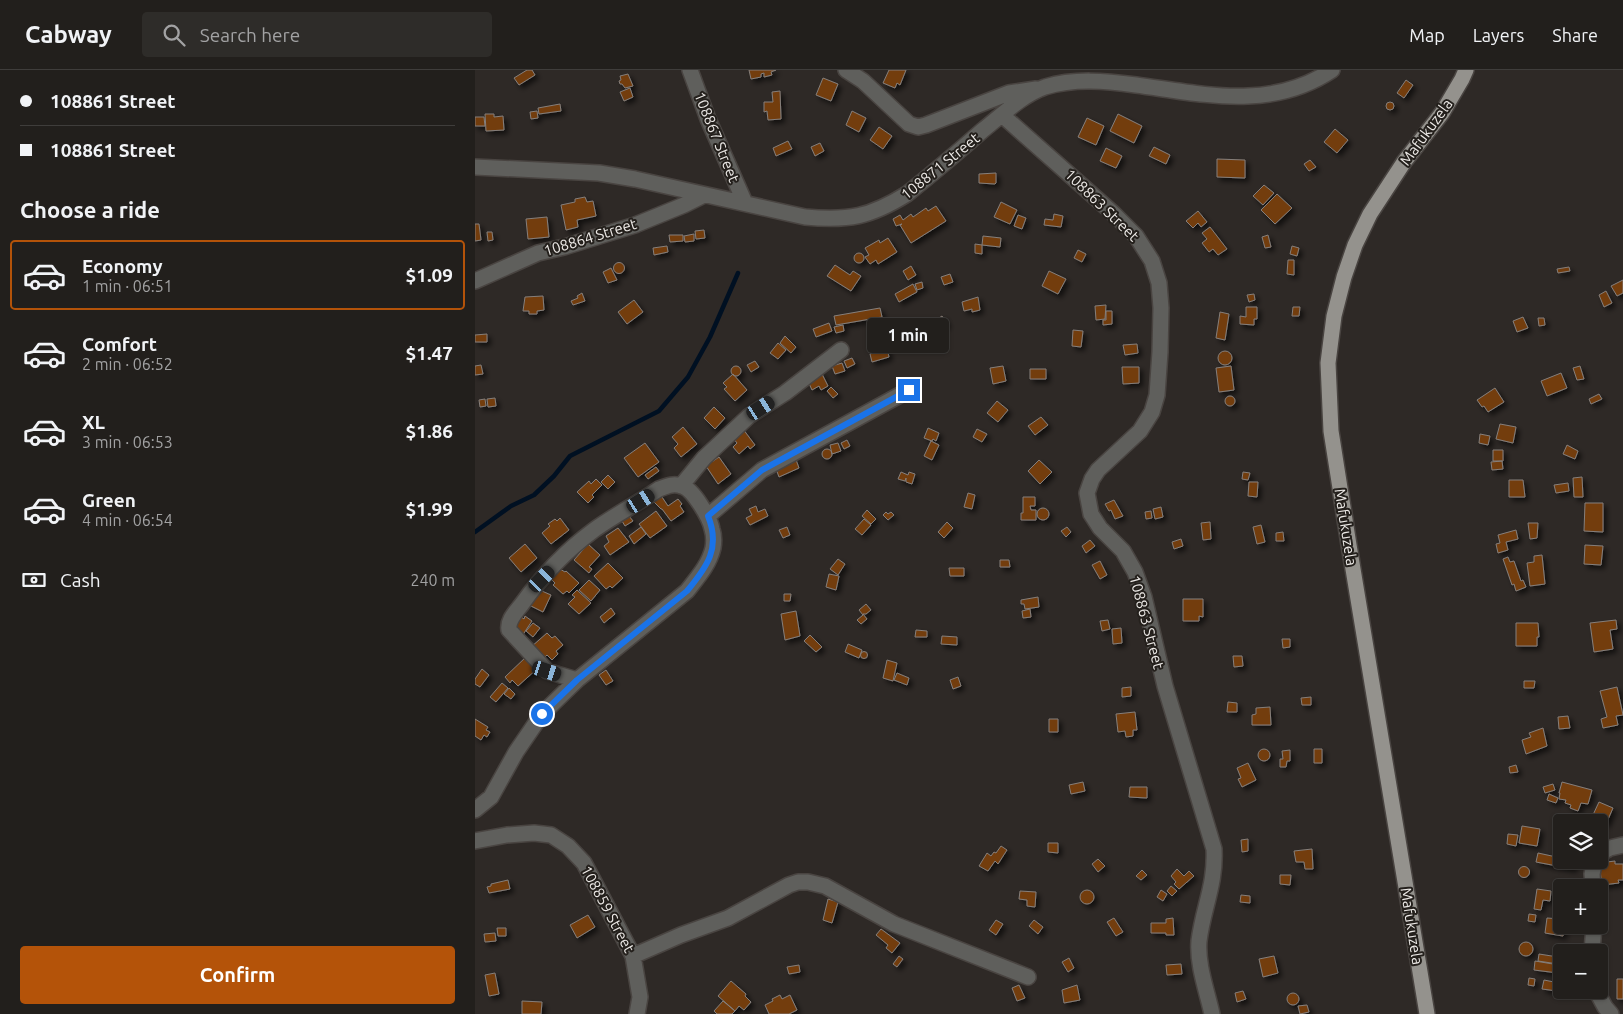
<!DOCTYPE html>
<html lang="en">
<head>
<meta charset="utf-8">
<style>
	body { margin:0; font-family:Ubuntu,sans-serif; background:#2e2c29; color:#f1f3f6; height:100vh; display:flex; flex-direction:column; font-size:19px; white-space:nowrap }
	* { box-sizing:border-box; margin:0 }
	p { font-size:16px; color:#a2a2a3 }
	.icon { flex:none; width:28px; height:28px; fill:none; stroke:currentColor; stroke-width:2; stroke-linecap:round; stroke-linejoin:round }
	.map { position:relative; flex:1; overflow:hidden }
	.drawer { display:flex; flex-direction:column; background:#221f1c; width:475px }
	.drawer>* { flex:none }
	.top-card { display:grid; align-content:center; height:110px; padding:0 20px; background:#221f1c }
	.fabs { position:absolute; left:1078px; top:744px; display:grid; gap:10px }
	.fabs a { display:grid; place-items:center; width:55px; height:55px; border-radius:5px; background:#221f1c; box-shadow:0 1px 4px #0004,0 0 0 1px #3f3d3b; font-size:25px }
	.end { position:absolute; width:22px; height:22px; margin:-11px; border:6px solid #1a73e8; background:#fff; box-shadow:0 0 0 2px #fff }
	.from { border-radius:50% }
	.bubble { position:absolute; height:35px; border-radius:5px; background:#221f1c; box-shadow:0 1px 4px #0004,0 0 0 1px #3f3d3b; font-size:16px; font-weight:700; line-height:35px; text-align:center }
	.car { position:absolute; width:15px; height:30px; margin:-15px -8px; border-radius:6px; box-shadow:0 0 4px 1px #0007; background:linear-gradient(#222 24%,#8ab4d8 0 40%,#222 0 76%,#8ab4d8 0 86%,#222 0) }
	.top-card b { display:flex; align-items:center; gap:18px; height:48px; font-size:19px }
	.top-card b+b { border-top:1px solid #3f3d3b }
	.top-card i { width:12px; height:12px; background:#f1f3f6 }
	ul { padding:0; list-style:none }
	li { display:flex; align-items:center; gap:15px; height:70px; margin:0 10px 8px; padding:0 10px; border:2px solid transparent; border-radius:5px }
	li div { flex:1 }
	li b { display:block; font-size:19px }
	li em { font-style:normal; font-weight:700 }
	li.active { border-color:#b45309 }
	li>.icon { width:45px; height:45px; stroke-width:1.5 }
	h2 { padding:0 20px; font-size:22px; line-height:60px }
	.pay { display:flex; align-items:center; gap:12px; height:55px; padding:0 20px; font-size:19px }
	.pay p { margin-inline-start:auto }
	.primary-button { display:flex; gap:10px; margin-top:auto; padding:10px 20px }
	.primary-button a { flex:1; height:58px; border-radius:5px; background:#b45309; color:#fff; font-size:20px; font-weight:700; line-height:58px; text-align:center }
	header { display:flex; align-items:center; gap:30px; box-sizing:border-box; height:70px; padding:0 25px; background:#221f1c; border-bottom:1px solid #3f3d3b }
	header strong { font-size:24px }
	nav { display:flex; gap:28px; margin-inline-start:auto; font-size:18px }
	.search { width:350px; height:45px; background:#2e2c29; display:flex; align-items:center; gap:12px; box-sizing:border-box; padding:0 18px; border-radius:5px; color:#a2a2a3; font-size:19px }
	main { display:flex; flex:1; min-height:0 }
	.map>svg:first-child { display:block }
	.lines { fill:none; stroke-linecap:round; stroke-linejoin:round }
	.stream { stroke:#001022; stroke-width:4.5 }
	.building { fill:#733d0f; stroke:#857f7b; filter:url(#shadow) }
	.minor-casing { stroke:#494441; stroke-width:18 }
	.major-casing { stroke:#494441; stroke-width:18 }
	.minor { stroke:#5f5f5c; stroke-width:15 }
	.major { stroke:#94928d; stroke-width:15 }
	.route { stroke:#1a73e8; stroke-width:6 }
	.labels { text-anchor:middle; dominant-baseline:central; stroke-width:4; stroke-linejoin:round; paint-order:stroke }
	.street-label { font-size:15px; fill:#edeae7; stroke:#24201c }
</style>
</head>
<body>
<header>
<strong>Cabway</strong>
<div class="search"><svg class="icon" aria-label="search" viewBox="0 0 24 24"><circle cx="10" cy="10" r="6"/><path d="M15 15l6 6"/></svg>Search here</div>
<nav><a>Map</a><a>Layers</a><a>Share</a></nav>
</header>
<main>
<section class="drawer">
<div class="top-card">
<b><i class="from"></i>108861 Street</b>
<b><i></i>108861 Street</b>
</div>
<h2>Choose a ride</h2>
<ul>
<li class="active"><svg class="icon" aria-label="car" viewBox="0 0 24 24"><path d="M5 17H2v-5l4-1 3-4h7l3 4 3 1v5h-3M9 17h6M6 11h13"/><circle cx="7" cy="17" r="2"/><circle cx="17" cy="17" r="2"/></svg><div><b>Economy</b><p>1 min · 06:51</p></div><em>$1.09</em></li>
<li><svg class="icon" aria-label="car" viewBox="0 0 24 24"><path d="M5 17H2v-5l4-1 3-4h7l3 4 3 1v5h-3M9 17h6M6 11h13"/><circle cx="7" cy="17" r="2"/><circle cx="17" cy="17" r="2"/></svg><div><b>Comfort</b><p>2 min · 06:52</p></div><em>$1.47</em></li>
<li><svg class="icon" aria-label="car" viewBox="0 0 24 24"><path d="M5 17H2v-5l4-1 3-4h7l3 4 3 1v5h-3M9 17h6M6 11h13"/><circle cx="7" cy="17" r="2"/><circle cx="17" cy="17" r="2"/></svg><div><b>XL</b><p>3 min · 06:53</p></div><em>$1.86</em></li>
<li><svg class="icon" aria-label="car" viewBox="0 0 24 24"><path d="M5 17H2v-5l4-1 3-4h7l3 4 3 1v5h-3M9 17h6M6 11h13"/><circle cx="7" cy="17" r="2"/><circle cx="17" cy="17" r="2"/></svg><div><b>Green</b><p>4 min · 06:54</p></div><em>$1.99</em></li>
</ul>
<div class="pay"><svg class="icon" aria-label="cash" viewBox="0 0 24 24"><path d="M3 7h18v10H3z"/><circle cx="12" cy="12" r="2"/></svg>Cash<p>240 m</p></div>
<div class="primary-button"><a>Confirm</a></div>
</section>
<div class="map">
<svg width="1148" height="944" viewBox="0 0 1148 944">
	<defs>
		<filter id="shadow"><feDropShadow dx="3.5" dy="3.5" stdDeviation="2.5" flood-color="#0009"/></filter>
	</defs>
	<rect width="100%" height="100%" fill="#2e2926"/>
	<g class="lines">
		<path class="stream" d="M0,462l36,-26 23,-11 20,-19 16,-20 89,-45 29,-34 22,-40 28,-64"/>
	</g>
	<path class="building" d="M52,0h5l3,5 -16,10 -5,-7z
		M274,0h27l-5,2 1,3 -8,2v-4l-3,1v3l-10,2z
		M414,0h17l-6,15 -3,-2 -2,5 -12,-5z
		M153,4l5,12 -8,2 -3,-4h-2l-1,-3 2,-1 -1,-4z
		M348,8l15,6 -7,17 -15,-6z
		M931,10l7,5 -9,13 -7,-5z
		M155,18l3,9 -9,4 -4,-9z
		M305,21l1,28 -13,1 -1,-9 -3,1v-10h9l-1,-10z
		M911 36a4 4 0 1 1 8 0a4 4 0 1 1-8 0Z
		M85,34l1,7 -22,3 -1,-6z
		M62,41l1,7 -7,1 -1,-7z
		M377,41l14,7 -7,14 -13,-7z
		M10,44h9v3l9,-1 1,14 -18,1z
		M643,44l24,12 -8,17 -24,-12z
		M0,47h9l1,9h-10z
		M612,48l17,8 -8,19 -18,-8z
		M404,57l13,9 -9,13 -13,-9z
		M860,59l13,11 -11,13 -13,-11z
		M313,71l4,8 -16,7 -3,-8z
		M345,73l4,8 -9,5 -4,-9z
		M679,77l16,8 -4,9 -17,-8z
		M631,78l16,8 -6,12 -16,-7z
		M742,89l28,1v18l-28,-1z
		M835,90l6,7 -7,4 -5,-7z
		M521,103v10l-1,1 -16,-1v-9z
		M789,115l10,8 -11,12 -10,-9z
		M802,124l15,14 -17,16 -14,-14z
		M110,127l2,5 6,-1 3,15 -19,4 1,7 -12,3 -5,-25 14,-3v-3z
		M526,132l16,8 -7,14 -16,-7z
		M461,136l10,15 -35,22 -11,-18 2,-1 -6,2 -3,-7 7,-4 3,5 8,-6 2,3 13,-9 2,3z
		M723,141l9,11 -6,5 -3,-4 -5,5 -7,-7z
		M579,144l9,2 -2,11 -17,-2 1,-6 8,1z
		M543,145l8,3 -4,11 -8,-3z
		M72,147l2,20 -21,2 -2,-20z
		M0,154h4l2,16 -6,1z
		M735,157l17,22 -9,6 -5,-6 -4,3 -7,-9 5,-4 -5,-6z
		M229,160l1,8 -9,1 -1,-8z
		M12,162h5l1,8 -5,1z
		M219,164v7l-9,1 -1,-6z
		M194,165h14v6l-13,1z
		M793,165l3,12 -6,1 -3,-11z
		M508,166l18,2 -1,9 -18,-2z
		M413,168l9,14 -19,12 -2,-4 -6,4 -5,-7 4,-2 -4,-7 14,-8 1,3z
		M500,174l7,1v9l-7,-1z
		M192,176l1,6 -14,3 -1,-7z
		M817,176l7,2 -2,8 -7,-2z
		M603,180l8,4 -4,8 -8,-4z
		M379 188a5 5 0 1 1 10 0a5 5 0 1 1-10 0Z
		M813,190h6v15l-7,-1z
		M138.5 198a5.5 5.5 0 1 1 11 0a5.5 5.5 0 1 1-11 0Z
		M360,195l15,10 3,-4 8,5 -10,15 -24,-15z
		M436,196l5,9 -8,5 -5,-9z
		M1094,197l1,4 -12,2 -1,-4z
		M136,198l6,12 -9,3 -5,-11z
		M574,201l17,8 -8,15 -16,-8z
		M475,204l3,8 -9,3 -3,-8z
		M1148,210v13l-6,3 -6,-10z
		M447,212l1,6 -6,2 -2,-6z
		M438,214l4,8 -18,10 -4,-8z
		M1131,221l6,12 -8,4 -5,-12z
		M107,223l3,8 -12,4 -2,-4 7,-3 -1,-2z
		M779,224l1,6 -6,2 -2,-7z
		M68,226l1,14 -7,1v3h-8v-3h-6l2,-14z
		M503,227l2,13 -8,2v-3l-8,2 -2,-9z
		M159,230l9,12 -16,12 -9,-12z
		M631,235l-1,14 -9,1 -1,-14z
		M771,237h11v12h-3v6l-14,-1v-8l6,1z
		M818,237h7l-1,9h-7z
		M405,238l2,9 -46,8 -2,-9z
		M631,241h6v13l-9,1v-5h3z
		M745,242l9,2 -4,26 -9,-2z
		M467,246l5,8 -7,4 -4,-8z
		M1048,247l5,11 -11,4 -4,-11z
		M1063,248h6l1,7 -6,1z
		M354,253l3,8 -16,6 -3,-8z
		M368,255l1,6 -8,2 -2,-6z
		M451,257l4,11 -6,2 -6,-10z
		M598,260l10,1 -2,16 -9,-1z
		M12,264v8h-12v-7z
		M310,266l11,11 -5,6 -11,-10z
		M303,273l8,7 -8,9 -8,-6z
		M662,274l1,9 -13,2 -2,-10z
		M412,278l2,9 -17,5 -2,-8z
		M743 288a7 7 0 1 1 14 0a7 7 0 1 1-14 0Z
		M377,288l3,6 -8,4 -3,-7z
		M280,291l4,6 -8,5 -4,-7z
		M367,293l3,8 -10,3 -3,-8z
		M6,295l2,9 -8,1v-9z
		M256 301a5 5 0 1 1 10 0a5 5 0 1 1-10 0Z
		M528,296l3,15 -13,3 -3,-16z
		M756,296l3,24 -15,2 -3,-24z
		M1105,296l4,13 -7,1 -4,-12z
		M647,297h17v16l-16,1z
		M555,299h16v10h-16z
		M346,302l7,14 -7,4 -2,-4 -7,4 -5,-11z
		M1086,303l6,15 -20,8 -6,-15z
		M258,304l14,16 -12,11 -11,-12 3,-2 -4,-4z
		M356,317l7,7 -5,4 -6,-7z
		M1020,318l9,14 -16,10 -4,-6 -2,1 -5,-7z
		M1124,324l3,5 -11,5 -2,-5z
		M750 331a5 5 0 1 1 10 0a5 5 0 1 1-10 0Z
		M20,328l1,8 -8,1 -1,-8z
		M10,329l1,7 -6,1 -1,-7z
		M522,331l11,9 -10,12 -11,-9z
		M239,337l11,11 -10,11 -11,-11z
		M566,347l7,8 -13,10 -7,-9z
		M1025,354l16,3 -3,16 -17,-4z
		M208,357l14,17 -16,13 -7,-9 4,-4 -6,-7z
		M453,358l11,5 -3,8 -3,-2 -1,2 -8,-3z
		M268,359l12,16 -5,4 -2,-3 -9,8 -6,-7 4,-4 -4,-5z
		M502,359l10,5 -5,8 -9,-5z
		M1005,364l10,2 -2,9 -9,-2z
		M372,370l3,6 -6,3 -3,-6z
		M456,371l8,4 -7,15 -8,-4z
		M170,373l14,19 -21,15 -14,-19z
		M363,373l3,8 -9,3 -2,-9z
		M1092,375l11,6 -3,8 -12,-5z
		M347 384a5 5 0 1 1 10 0a5 5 0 1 1-10 0Z
		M1018,380h10v11h-10z
		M244,387l12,17 -13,10 -12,-18z
		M320,387l4,11 -20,9 -4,-11z
		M564,390l13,12 -12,12 -12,-13z
		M1027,391l1,8 -11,1 -1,-8z
		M181,397l3,4 -11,8 -3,-4z
		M426,402l7,3 1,-3 6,2 -3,10 -6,-2v-4l-1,3 -7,-2z
		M768,402l7,1 -2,7 -6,-1z
		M133,405l7,7 -7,7 -7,-7z
		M1107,407l1,20h-9l-1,-19z
		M121,409l6,6 -10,10 2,2 -6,6 -11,-11 12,-11 2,3z
		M1034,410h14l2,17h-16z
		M774,412h9l-1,15 -9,-1z
		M1093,413l1,8 -13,2 -2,-8z
		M493,423l7,2 -3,14 -8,-2z
		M185,424l8,12 10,-7 4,5 -2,2 4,6 -13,9 -9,-12h-1l-9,-9z
		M548,427h12v9h-5l1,4h5v10h-15v-7h2z
		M639,430l9,16 -8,3 -4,-9 -2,1 -4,-7z
		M1110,433h18v29l-19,-1z
		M281,436l2,6 7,-3 3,7 -18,9 -4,-7 6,-3 -3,-6z
		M686,437l2,10 -8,2 -2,-10z
		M562 444a6 6 0 1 1 12 0a6 6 0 1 1-12 0Z
		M392,440l9,9 -5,5 -9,-8z
		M181,441l11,15 -17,12 -11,-14z
		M676,441l1,7 -6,1 -1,-7z
		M411,442l2,2 3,-2 3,3 -6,5 -5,-5z
		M154,446l4,5 -8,5 -3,-5z
		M85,448l9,12 -18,14 -9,-11 8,-7 -2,-2 7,-5 2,2z
		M389,449l7,6 -9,10 -7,-6z
		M472,452l6,6 -9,10 -6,-6z
		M735,452l1,17 -8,1 -2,-17z
		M1053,453h10l-1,15 -7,1z
		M786,455l4,17 -8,2 -4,-17z
		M166,457l5,7 -12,10 -5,-8z
		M312,457l3,8 -7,3 -4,-8z
		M592,457l4,5 -5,5 -5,-6z
		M143,458l11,14 -19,13 -6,-9 5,-4 -3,-6z
		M1041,460l2,9 -12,3 2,8 -10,3 -2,-9 4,-1 -2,-8z
		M808,462l1,9h-8v-8z
		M706,469l2,7 -9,3 -2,-7z
		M615,470l5,6 -9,7 -4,-7z
		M50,474l12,14 -16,14 -12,-14z
		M113,474l12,11 -11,12 3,2 -3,4 -15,-13z
		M1110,475l18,1 -2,19 -17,-1z
		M1067,485l3,29 -15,2 -3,-23 7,-1v-6z
		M1033,487l2,5 4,-1 7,20 2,-1 3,7 -10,4 -2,-7 -2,1 -9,-26z
		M363,489l7,5 -7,11 -8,-6z
		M525,490h9l1,7h-10z
		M625,491l7,14 -7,4 -8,-14z
		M133,493l15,15 -11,10 -2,-2 -4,3 -12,-13z
		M474,498h15v8h-14z
		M85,499l5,3 1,-1 13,12 -10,10 -2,-2 -4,3 -10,-9 2,-2 -5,-5z
		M354,504l10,2 -3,14 -10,-3z
		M114,510l11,10 -9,11 -12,-11z
		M60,518l16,7 -8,17 -16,-8z
		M102,520l14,13 -12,11 -11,-10 7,-7 -3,-2z
		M309,524h7l-1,7h-6z
		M563,527l1,10 -14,2 -1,-5h-3v-4z
		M708,529h20v18l-4,-1v5h-16z
		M391,534l5,6 -5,4h-3l4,5 -6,5 -4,-4 6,-5 -4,-5z
		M136,538l4,6 -11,9 -4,-6z
		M555,539l1,8 -8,1 -1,-7z
		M321,541l4,25 -15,4 -4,-26z
		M42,544l7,5 1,-3 7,5 -10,15 -13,-10z
		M633,550l2,9 -8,2 -2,-10z
		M1141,550l1,9 -7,1 3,19 -19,3 -4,-29z
		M58,553l7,5 -7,9 -7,-6z
		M1041,553h22l1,14h-2v9h-21z
		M646,558l1,15 -9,1 -1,-15z
		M441,560l11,1v6h-12z
		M72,563l5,5 3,-2 8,9 -7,6 2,3 -6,6 -5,-5 -5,5 -11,-13z
		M335,565l12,12 -6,5 -12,-11z
		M467,566l15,1v8l-16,-1z
		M807,569h8v8l-7,1z
		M373,574l14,6 -3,8 -14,-6z
		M385.5 585a3.5 3.5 0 1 1 7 0a3.5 3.5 0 1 1-7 0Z
		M52,586l11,12 -20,18 -6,-6 -2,3 -5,-6z
		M758,586h9l1,10 -9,1z
		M412,590l10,3 -4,18 -10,-3z
		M7,599l7,6 -9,12 -5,-3v-5z
		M131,600l7,11 -7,4 -7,-10z
		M422,603l12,5 -2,7 -13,-5z
		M483,607l3,9 -8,3 -3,-9z
		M1049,611h11l-1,7h-10z
		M27,613l6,5 -12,14 -6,-5z
		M656,617v9l-9,1v-9z
		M1142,617l6,28 -7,1 2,9 -15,3 -2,-9 6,-2 -7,-26z
		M34,618l6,6 -4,5 -7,-5z
		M836,627v8h-9l-1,-7z
		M753,632l9,1v9h-10z
		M795,637l1,18h-19v-10l4,-1v-6z
		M660,642l2,18h-4v6l-7,1 -1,-6 -7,1 -2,-18z
		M1093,646l2,12 -11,1 -1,-12z
		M0,649l13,8 -2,3 4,2 -3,5 -3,-2 -3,5 -6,-4z
		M574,649h9v13h-9z
		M1068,658l4,18 -21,8 -4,-14 9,-3 -2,-4z
		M783 685a6 6 0 1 1 12 0a6 6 0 1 1-12 0Z
		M839,679h8v14h-8z
		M815,680v11h-3l-1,6h-6v-8h3l-1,-8z
		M773,693l8,17 -14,7 -4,-8 3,-1 -4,-10z
		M1041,695l2,7 -8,1 -1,-6z
		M608,712l2,9 -14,3 -2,-9z
		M1087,712l30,8 -4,14 -7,-1 -3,8 -8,-3 1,-3 -6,-2 1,-3 -7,-1 1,-6h-1z
		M1078,714l2,6 -10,3 -2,-6z
		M655,717h17v11l-18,-1z
		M1074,724l9,4 -2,5 -9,-3z
		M1124,732l14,6 -7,16 -14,-7z
		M1047,756l18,3 -3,17 -18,-3z
		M1033,764l10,1 -2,11 -9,-2z
		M773,769v12l-6,1 -1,-12z
		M573,773h10v10l-10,-1z
		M526,776l6,4 -9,14 -3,-3 -7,10 -9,-5 8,-13 4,3 3,-4 2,1z
		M837,779l1,20h-8l-1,-7h-8l-2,-11z
		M1063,783l23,5v2l14,1 -2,8 -37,-7z
		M623,789l7,7 -7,6 -6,-8z
		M1140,791v3h8v16h-5l1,3 -17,2 -3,-22z
		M1043.5 802a5.5 5.5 0 1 1 11 0a5.5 5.5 0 1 1-11 0Z
		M702,799l7,7 5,-5 5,5 -15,13 -5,-5 2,-2 -5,-6z
		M667,800l5,5 -6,5 -5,-4z
		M805,805h11l-1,10 -10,-1z
		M33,810l2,9 -21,4 -2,-6 4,-1v-2z
		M696,816l6,5 -5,5 -5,-5z
		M1062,819l14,2 -1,10 -7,-1 -2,10 -7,-1z
		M686,820l6,4 -4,7 -6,-4z
		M605 827a7 7 0 1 1 14 0a7 7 0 1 1-14 0Z
		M545,821l16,1 -1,15 -8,-1v-6l-8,-1z
		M766,825l9,1v7l-10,-1z
		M353,829l10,3 -6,21 -9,-3z
		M1054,844l7,1 -1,7 -7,-1z
		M113,845l7,12 -18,11 -7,-13z
		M639,848l9,14 -7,4 -9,-14z
		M698,848l1,17h-8v-2h-15v-10h15v-4z
		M1072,848l14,1v6h4l-2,11 -18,-3z
		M521,850l7,4 -7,11 -7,-5z
		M559,850l9,7 -5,7 -9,-8z
		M22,858h9v8h-8z
		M406,859l19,14 -8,10 -6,-5 2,-3 -12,-10z
		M20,863l1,8 -11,1 -1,-8z
		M1044 879a7 7 0 1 1 14 0a7 7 0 1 1-14 0Z
		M1064,884l19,3v7l-20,-3z
		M424,886l4,3 -6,8 -4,-3z
		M799,886l4,17 -15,4 -4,-18z
		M594,888l5,10 -6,4 -6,-10z
		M1060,891l24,4 -1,8 -24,-3z
		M706,894l1,10 -15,1 -1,-10z
		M324,895l1,7 -11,2 -2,-7z
		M20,903l4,21 -10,2 -4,-21z
		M1054,908l6,1 -1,7 -6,-1z
		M1142,909h6v20h-6z
		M1069,910l15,3 -2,8 -15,-2z
		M256,911l15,13 -1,2 6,6 -7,8 -5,-4 -4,5 -17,-15z
		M544,915l6,13 -8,3 -5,-13z
		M602,915l3,15 -16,3 -2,-13z
		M768,921l3,8 -9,3 -2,-9z
		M812 929a6 6 0 1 1 12 0a6 6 0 1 1-12 0Z
		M305,925l2,4 8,-4 7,15 -8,4h-20l-4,-9 8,-4 -1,-2z
		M47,931l20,1 -1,12h-19z
		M248,931l12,10 -3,3h-15l-3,-3z
		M832,935l2,7 -9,2 -2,-8z"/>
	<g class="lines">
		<defs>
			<path id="minor" d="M215,0l18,49 37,84
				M371,0l17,11 46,43 9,3 8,-2 83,-32 27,-4
				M527,45l112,99 22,22 16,25 7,22 2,25 -1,44 -3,43 -5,17 -12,19 -42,39 -6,9 -5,14 4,21 9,14 23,23 12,21 9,25 21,89 49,163c2,35 -11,59 -15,92 -2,24 8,50 13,73
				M0,97l124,6 36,6 170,38c44,4 65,0 102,-23 26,-21 51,-42 76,-64 19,-15 39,-35 62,-43 30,-9 61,-6 91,-2 67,9 135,26 196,-15
				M0,211l63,-28 26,-6 71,-22 49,-20 20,-10
				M206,416l23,-28 45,-42 36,-23 56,-43
				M233,446l54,-46 147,-80
				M0,740l16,-13 25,-45 26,-38 35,-34 110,-89c10,-13 22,-26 26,-43 1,-6 1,-13 -1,-19 -2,-11 -19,-40 -30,-43 -9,-3 -15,0 -23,3 -21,14 -44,26 -65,41 -27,20 -53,47 -72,74 -6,8 -15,16 -13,26l38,41 30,9
				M0,771l32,-6 27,-2 17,2 17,11 16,17 49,93 7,41 -3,17
				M1124,784l11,-6 13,-3
				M1118,818l-1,-14 3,-14
				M1117,882l2,-27
				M158,886l48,-21 47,-17 61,-33 9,-3h10l17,4 69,38 134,53
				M1121,920l9,17 6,7"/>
			<path id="major" d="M952,944l-78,-469 -18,-114 -3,-68 6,-47 10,-39 11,-32 15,-31 34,-52 38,-49 20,-34 4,-9"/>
		</defs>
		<use href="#minor" class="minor-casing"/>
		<use href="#major" class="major-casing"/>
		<use href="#minor" class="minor"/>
		<use href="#major" class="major"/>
	</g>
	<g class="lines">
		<path class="route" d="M67,644l35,-34 110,-89c20,-24 34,-43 21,-75l54,-46 147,-80"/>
	</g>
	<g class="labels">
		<g class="street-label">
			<text transform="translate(951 62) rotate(-54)">Mafukuzela</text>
			<text transform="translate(242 67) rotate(68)">108867 Street</text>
			<text transform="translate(465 96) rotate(-39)">108871 Street</text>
			<text transform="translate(627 135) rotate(44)">108863 Street</text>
			<text transform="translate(115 167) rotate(-17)">108864 Street</text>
			<text transform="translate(871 457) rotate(81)">Mafukuzela</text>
			<text transform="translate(672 552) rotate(75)">108863 Street</text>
			<text transform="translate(133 839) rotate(62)">108859 Street</text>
			<text transform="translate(937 856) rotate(81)">Mafukuzela</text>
		</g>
	</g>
</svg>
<div class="fabs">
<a><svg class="icon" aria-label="layers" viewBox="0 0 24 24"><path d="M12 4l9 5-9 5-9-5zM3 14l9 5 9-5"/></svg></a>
<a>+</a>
<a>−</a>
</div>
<i class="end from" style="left:67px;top:644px"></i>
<i class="end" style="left:434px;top:320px"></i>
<div class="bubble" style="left:392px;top:248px;width:82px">1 min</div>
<i class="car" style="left:286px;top:338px;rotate:57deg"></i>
<i class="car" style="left:166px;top:431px;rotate:57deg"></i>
<i class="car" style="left:67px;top:509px;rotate:44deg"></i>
<i class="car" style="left:72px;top:601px;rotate:108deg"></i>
</div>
</main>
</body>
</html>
